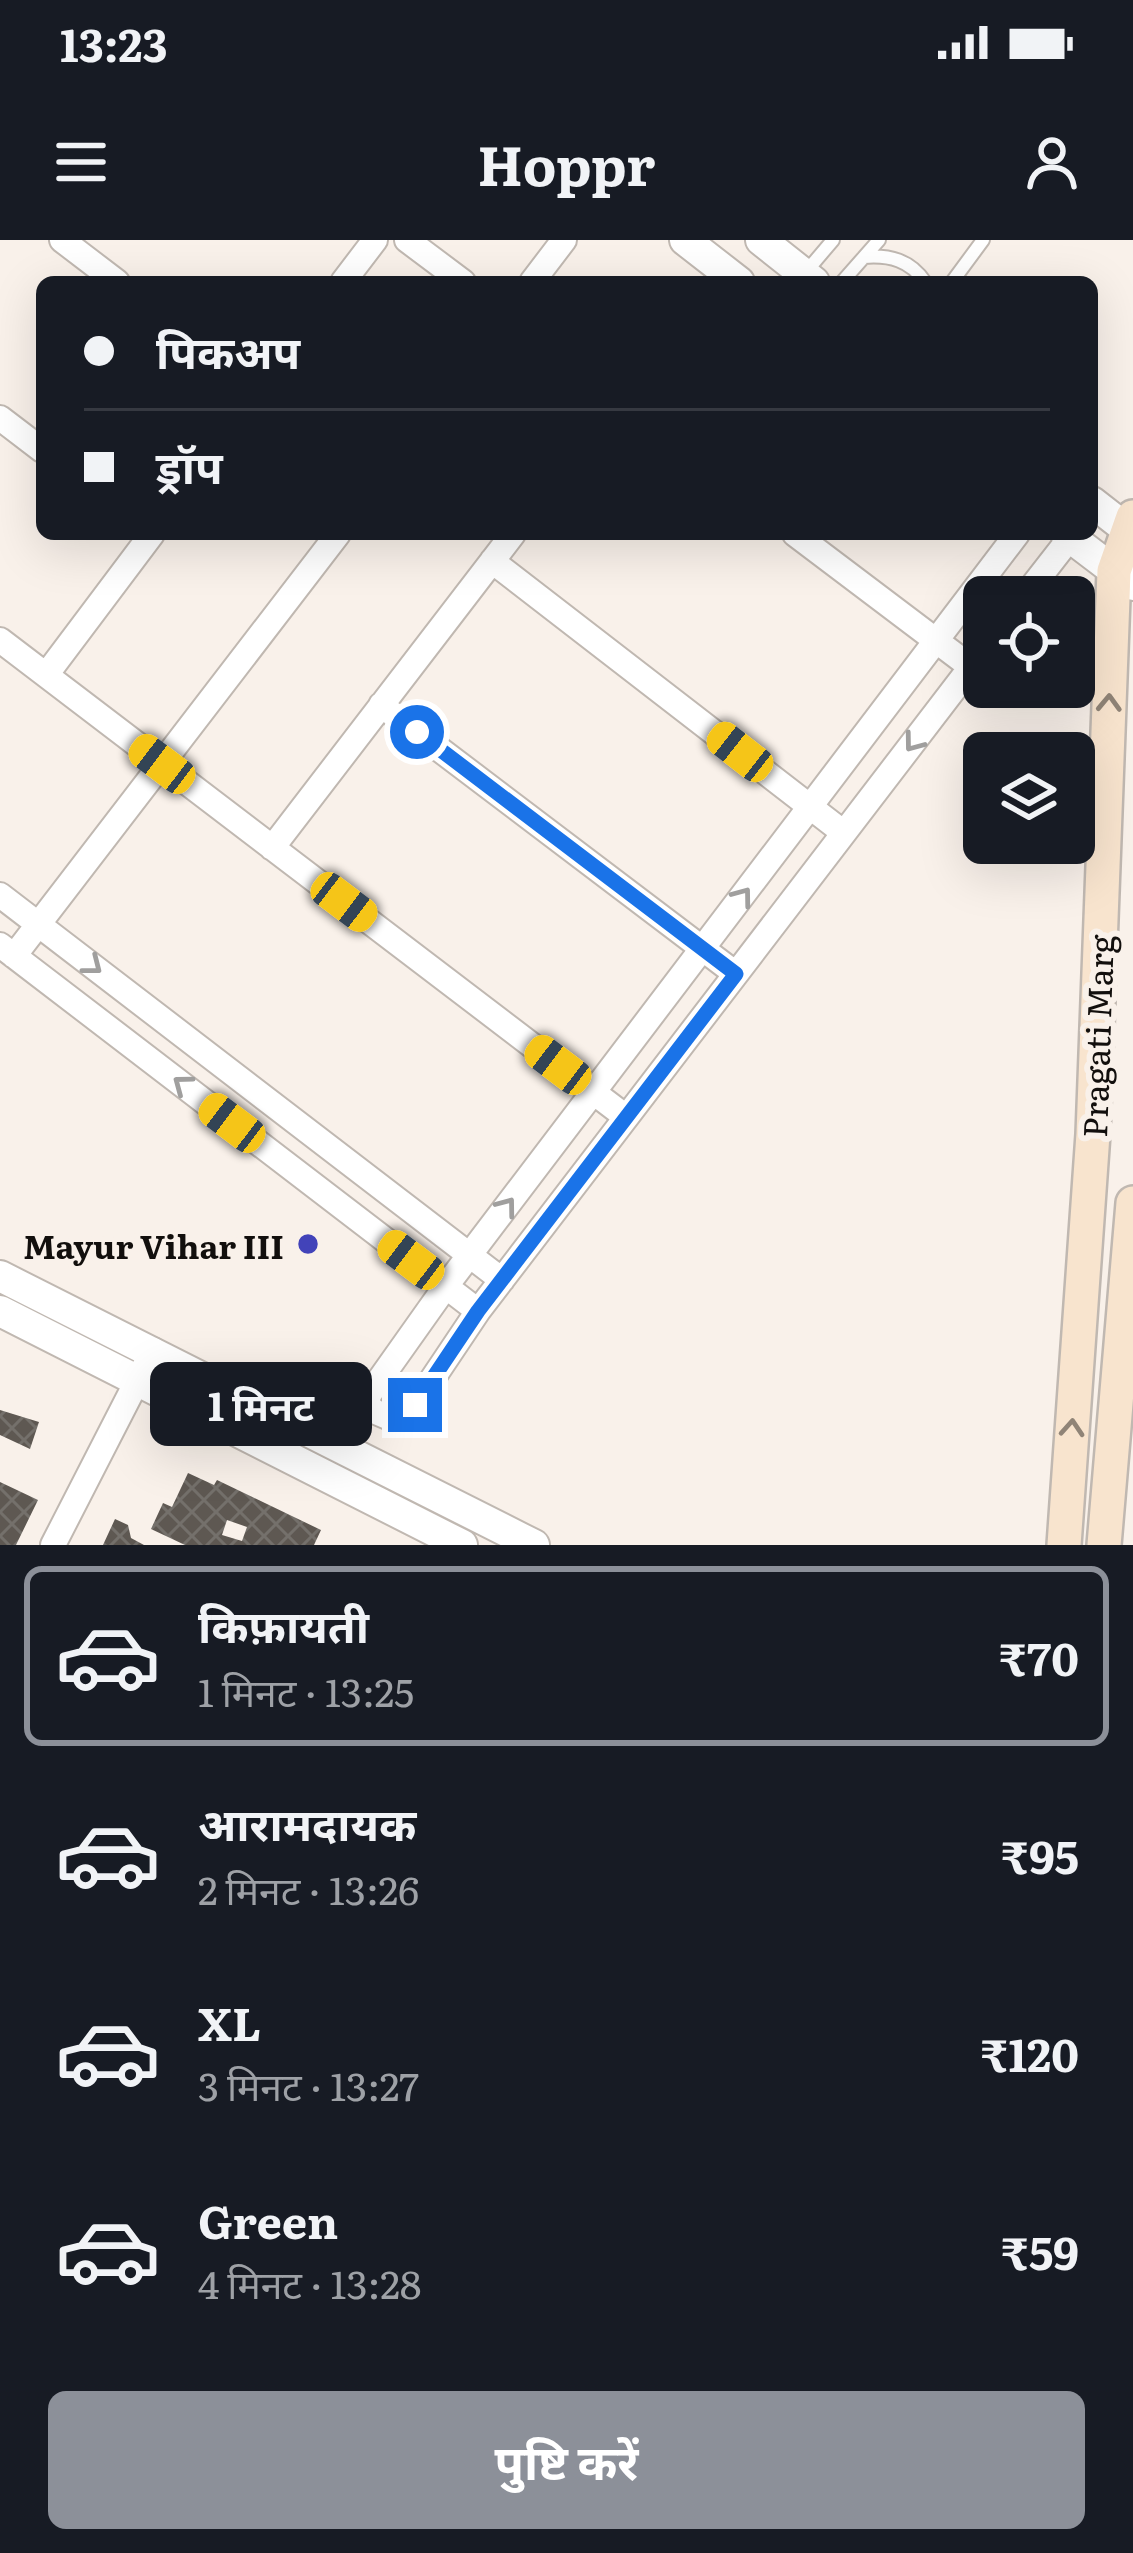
<!DOCTYPE html>
<html lang="hi">
<head>
<meta charset="utf-8">
<style>
	body { margin:0; font-family:Literata,"Noto Sans Devanagari",serif; background:#242831; color:#f1f3f6; height:100vh; display:flex; flex-direction:column; font-size:45px; white-space:nowrap }
	* { box-sizing:border-box; margin:0 }
	p { font-size:39px; color:#9ea1a6 }
	.icon { flex:none; width:66px; height:66px; fill:none; stroke:currentColor; stroke-width:2; stroke-linecap:round; stroke-linejoin:round }
	.map { position:relative; height:1305px; overflow:hidden }
	.sheet { display:flex; flex-direction:column; background:#171b24; flex:1 }
	.sheet>* { flex:none }
	.guide { position:absolute; left:36px; top:36px; width:1062px; height:264px; border-radius:18px; box-shadow:0 12px 48px #0002; display:grid; align-content:center; height:264px; padding:0 48px; background:#171b24 }
	.buttons { position:absolute; left:963px; top:336px; display:grid; gap:24px }
	.buttons a { display:grid; place-items:center; width:132px; height:132px; border-radius:18px; background:#171b24; box-shadow:0 12px 48px #0002; font-size:60px }
	.end { position:absolute; width:54px; height:54px; margin:-27px; border:15px solid #1a73e8; background:#fff; box-shadow:0 0 0 6px #fff }
	.from { border-radius:50% }
	.bubble { position:absolute; height:84px; border-radius:18px; background:#171b24; box-shadow:0 12px 48px #0002; font-size:39px; font-weight:700; line-height:84px; text-align:center }
	.car { position:absolute; width:36px; height:72px; margin:-36px -18px; border-radius:15px; box-shadow:0 0 9px 3px #0007; background:linear-gradient(#f5c518 24%,#345 0 40%,#f5c518 0 76%,#345 0 86%,#f5c518 0) }
	.guide b { display:flex; align-items:center; gap:42px; height:114px; font-size:45px }
	.guide b+b { border-top:3px solid #363941 }
	.guide i { width:30px; height:30px; background:#f1f3f6 }
	ul { padding:21px 0 0; list-style:none }
	li { display:flex; align-items:center; gap:36px; height:180px; margin:0 24px 18px; padding:0 24px; border:6px solid transparent; border-radius:18px }
	li div { flex:1 }
	li b { display:block; font-size:45px }
	li em { font-style:normal; font-weight:700 }
	li.active { border-color:#8c9099 }
	li>.icon { width:108px; height:108px; stroke-width:1.5 }
	.button { display:flex; gap:24px; margin-top:auto; padding:24px 48px }
	.button a { flex:1; height:138px; border-radius:18px; background:#8c9099; color:#fff; font-size:48px; font-weight:700; line-height:138px; text-align:center }
	.status { display:flex; justify-content:space-between; align-items:center; height:84px; padding:0 60px; background:#171b24; direction:ltr }
	.status svg { height:33px; fill:currentColor }
	header { display:flex; justify-content:space-between; align-items:center; height:156px; padding:0 48px; background:#171b24; font-size:54px; font-weight:700 }
	.map>svg:first-child { display:block }
	.building { fill:url(#building-cross-hatch); fill-rule:evenodd }
	.lines { fill:none; stroke-linecap:round; stroke-linejoin:round }
	.service-casing { stroke:#c0b8b1; stroke-width:16 }
	.minor-casing { stroke:#c0b8b1; stroke-width:28 }
	.tertiary-casing { stroke:#c0b8b1; stroke-width:34 }
	.secondary-casing { stroke:#c0b8b1; stroke-width:38 }
	.service { stroke:#fff; stroke-width:12 }
	.minor { stroke:#fff; stroke-width:24 }
	.tertiary { stroke:#fff; stroke-width:30 }
	.secondary { stroke:#f8e4ce; stroke-width:33 }
	.oneway { stroke:#908477 }
	.oneway2 { stroke:#a09f9e }
	.route { stroke:#1a73e8; stroke-width:15 }
	.poi-dot { fill:#4243b9; stroke:#f9f1ea; stroke-width:4.5 }
	.labels { text-anchor:middle; dominant-baseline:central; stroke-width:12; stroke-linejoin:round; paint-order:stroke }
	.street-label { font-size:33px; fill:#120f0d; stroke:#f9f1ea }
	.poi-label { font-size:33px; font-weight:bold; fill:#120f0d; stroke:#f9f1ea; text-anchor:end }
</style>
</head>
<body>
<div class="status"><b>13:23</b><svg viewBox="0 0 49 12"><path d="M0 12V9h3v3zM5 12V6h3v6zM10 12V3h3v9zM15 12V0h3v12zM26 1h20v11H26zM47 4h2v5h-2z"/></svg></div>
<header><svg class="icon" aria-label="menu" viewBox="0 0 24 24"><path d="M4 6h16M4 12h16M4 18h16"/></svg>Hoppr<svg class="icon" aria-label="person" viewBox="0 0 24 24"><circle cx="12" cy="8" r="4"/><path d="M4 21q1-7 8-7t8 7"/></svg></header>
<div class="map">
<svg width="1133" height="1305" viewBox="0 0 1133 1305">
	<defs>
		<pattern id="building-cross-hatch" width="8" height="8" patternUnits="userSpaceOnUse" patternTransform="scale(3)"><rect width="8" height="8" fill="#5e5852"/><path d="M0 0l8 8M0 8l8-8" fill="none" stroke="#74706b"/></pattern>
	</defs>
	<rect width="100%" height="100%" fill="#f9f1ea"/>
	<path class="building" d="M0,1170l39,12 -9,27 -30,-14z
		M188,1233l26,12 3,-5 104,50 -7,15h-129l-34,-16 12,-26 9,4zM227,1280l20,7 -5,14 -20,-6z
		M0,1242l38,18 -22,45h-16z
		M115,1279l13,6 3,13 13,7h-41z"/>
	<g class="lines">
		<defs>
			<path id="service" d="M864,17c26,-2 46,3 61,25
				M805,33l28,-33
				M842,42l37,-42
				M952,42l31,-42"/>
			<path id="minor" d="M62,0l55,42
				M407,0l56,42
				M343,42l32,-42
				M532,42l32,-42
				M0,178l42,32
				M795,294l176,133
				M492,321l352,272
				M1024,357l49,-63
				M0,400l626,477
				M984,410l-506,661 -63,94 -23,14 -23,-10 -1,-13 78,-110 571,-752
				M46,435l106,-141
				M381,465l355,269
				M272,608l241,-314
				M0,655l502,385
				M0,705l478,366
				M14,716l324,-422
				M53,1305l100,-195"/>
			<path id="tertiary" d="M685,0l54,42
				M761,0l53,42
				M1092,262l41,32
				M1066,294l67,51
				M0,1036l534,269
				M0,1071l462,234"/>
			<path id="secondary" d="M1064,1305l29,-411 21,-563 19,-54
				M1104,1305l29,-342"/>
		</defs>
		<use href="#service" class="service-casing"/>
		<use href="#minor" class="minor-casing"/>
		<use href="#tertiary" class="tertiary-casing"/>
		<use href="#secondary" class="secondary-casing"/>
		<use href="#service" class="service"/>
		<use href="#minor" class="minor"/>
		<use href="#tertiary" class="tertiary"/>
		<use href="#secondary" class="secondary"/>
	</g>
	<defs><path id="oneway-chevron" d="M-2-3.5L2.5 0L-2 3.5" fill="none" stroke-width="1.6" stroke-linecap="round" stroke-linejoin="round" transform="scale(3)"/></defs>
	<g class="oneway">
		<use href="#oneway-chevron" transform="translate(1109 463) rotate(-88)"/>
		<use href="#oneway-chevron" transform="translate(1072 1188) rotate(-86)"/>
	</g>
	<g class="oneway2">
		<use href="#oneway-chevron" transform="translate(913 503) rotate(127)"/>
		<use href="#oneway-chevron" transform="translate(743 656) rotate(-53)"/>
		<use href="#oneway-chevron" transform="translate(93 726) rotate(38)"/>
		<use href="#oneway-chevron" transform="translate(182 844) rotate(-143)"/>
		<use href="#oneway-chevron" transform="translate(507 966) rotate(-53)"/>
	</g>
	<g class="lines">
		<path class="route" d="M415,1165l63,-94 258,-337 -319,-242"/>
	</g>
	<circle class="poi-dot" cx="308" cy="1004" r="12"/>
	<g class="labels">
		<g class="street-label">
			<text transform="translate(1096 796) rotate(-88)">Pragati Marg</text>
		</g>
		<g class="poi-label">
			<text x="284" y="1004">Mayur Vihar III</text>
		</g>
	</g>
</svg>
<div class="buttons">
<a><svg class="icon" aria-label="locate" viewBox="0 0 24 24"><circle cx="12" cy="12" r="6"/><path d="M12 2v4M12 18v4M2 12h4M18 12h4"/></svg></a>
<a><svg class="icon" aria-label="layers" viewBox="0 0 24 24"><path d="M12 4l9 5-9 5-9-5zM3 14l9 5 9-5"/></svg></a>
</div>
<i class="end from" style="left:417px;top:492px"></i>
<i class="end" style="left:415px;top:1165px"></i>
<div class="bubble" style="left:150px;top:1122px;width:222px">1 मिनट</div>
<i class="car" style="left:740px;top:512px;rotate:308deg"></i>
<i class="car" style="left:162px;top:524px;rotate:307deg"></i>
<i class="car" style="left:344px;top:662px;rotate:127deg"></i>
<i class="car" style="left:558px;top:825px;rotate:307deg"></i>
<i class="car" style="left:232px;top:883px;rotate:307deg"></i>
<i class="car" style="left:411px;top:1020px;rotate:307deg"></i>
<div class="guide">
<b><i class="from"></i>पिकअप</b>
<b><i></i>ड्रॉप</b>
</div>
</div>
<section class="sheet">
<ul>
<li class="active"><svg class="icon" aria-label="car" viewBox="0 0 24 24"><path d="M5 17H2v-5l4-1 3-4h7l3 4 3 1v5h-3M9 17h6M6 11h13"/><circle cx="7" cy="17" r="2"/><circle cx="17" cy="17" r="2"/></svg><div><b>किफ़ायती</b><p>1 मिनट · 13:25</p></div><em>₹70</em></li>
<li><svg class="icon" aria-label="car" viewBox="0 0 24 24"><path d="M5 17H2v-5l4-1 3-4h7l3 4 3 1v5h-3M9 17h6M6 11h13"/><circle cx="7" cy="17" r="2"/><circle cx="17" cy="17" r="2"/></svg><div><b>आरामदायक</b><p>2 मिनट · 13:26</p></div><em>₹95</em></li>
<li><svg class="icon" aria-label="car" viewBox="0 0 24 24"><path d="M5 17H2v-5l4-1 3-4h7l3 4 3 1v5h-3M9 17h6M6 11h13"/><circle cx="7" cy="17" r="2"/><circle cx="17" cy="17" r="2"/></svg><div><b>XL</b><p>3 मिनट · 13:27</p></div><em>₹120</em></li>
<li><svg class="icon" aria-label="car" viewBox="0 0 24 24"><path d="M5 17H2v-5l4-1 3-4h7l3 4 3 1v5h-3M9 17h6M6 11h13"/><circle cx="7" cy="17" r="2"/><circle cx="17" cy="17" r="2"/></svg><div><b>Green</b><p>4 मिनट · 13:28</p></div><em>₹59</em></li>
</ul>
<div class="button"><a>पुष्टि करें</a></div>
</section>
</body>
</html>
